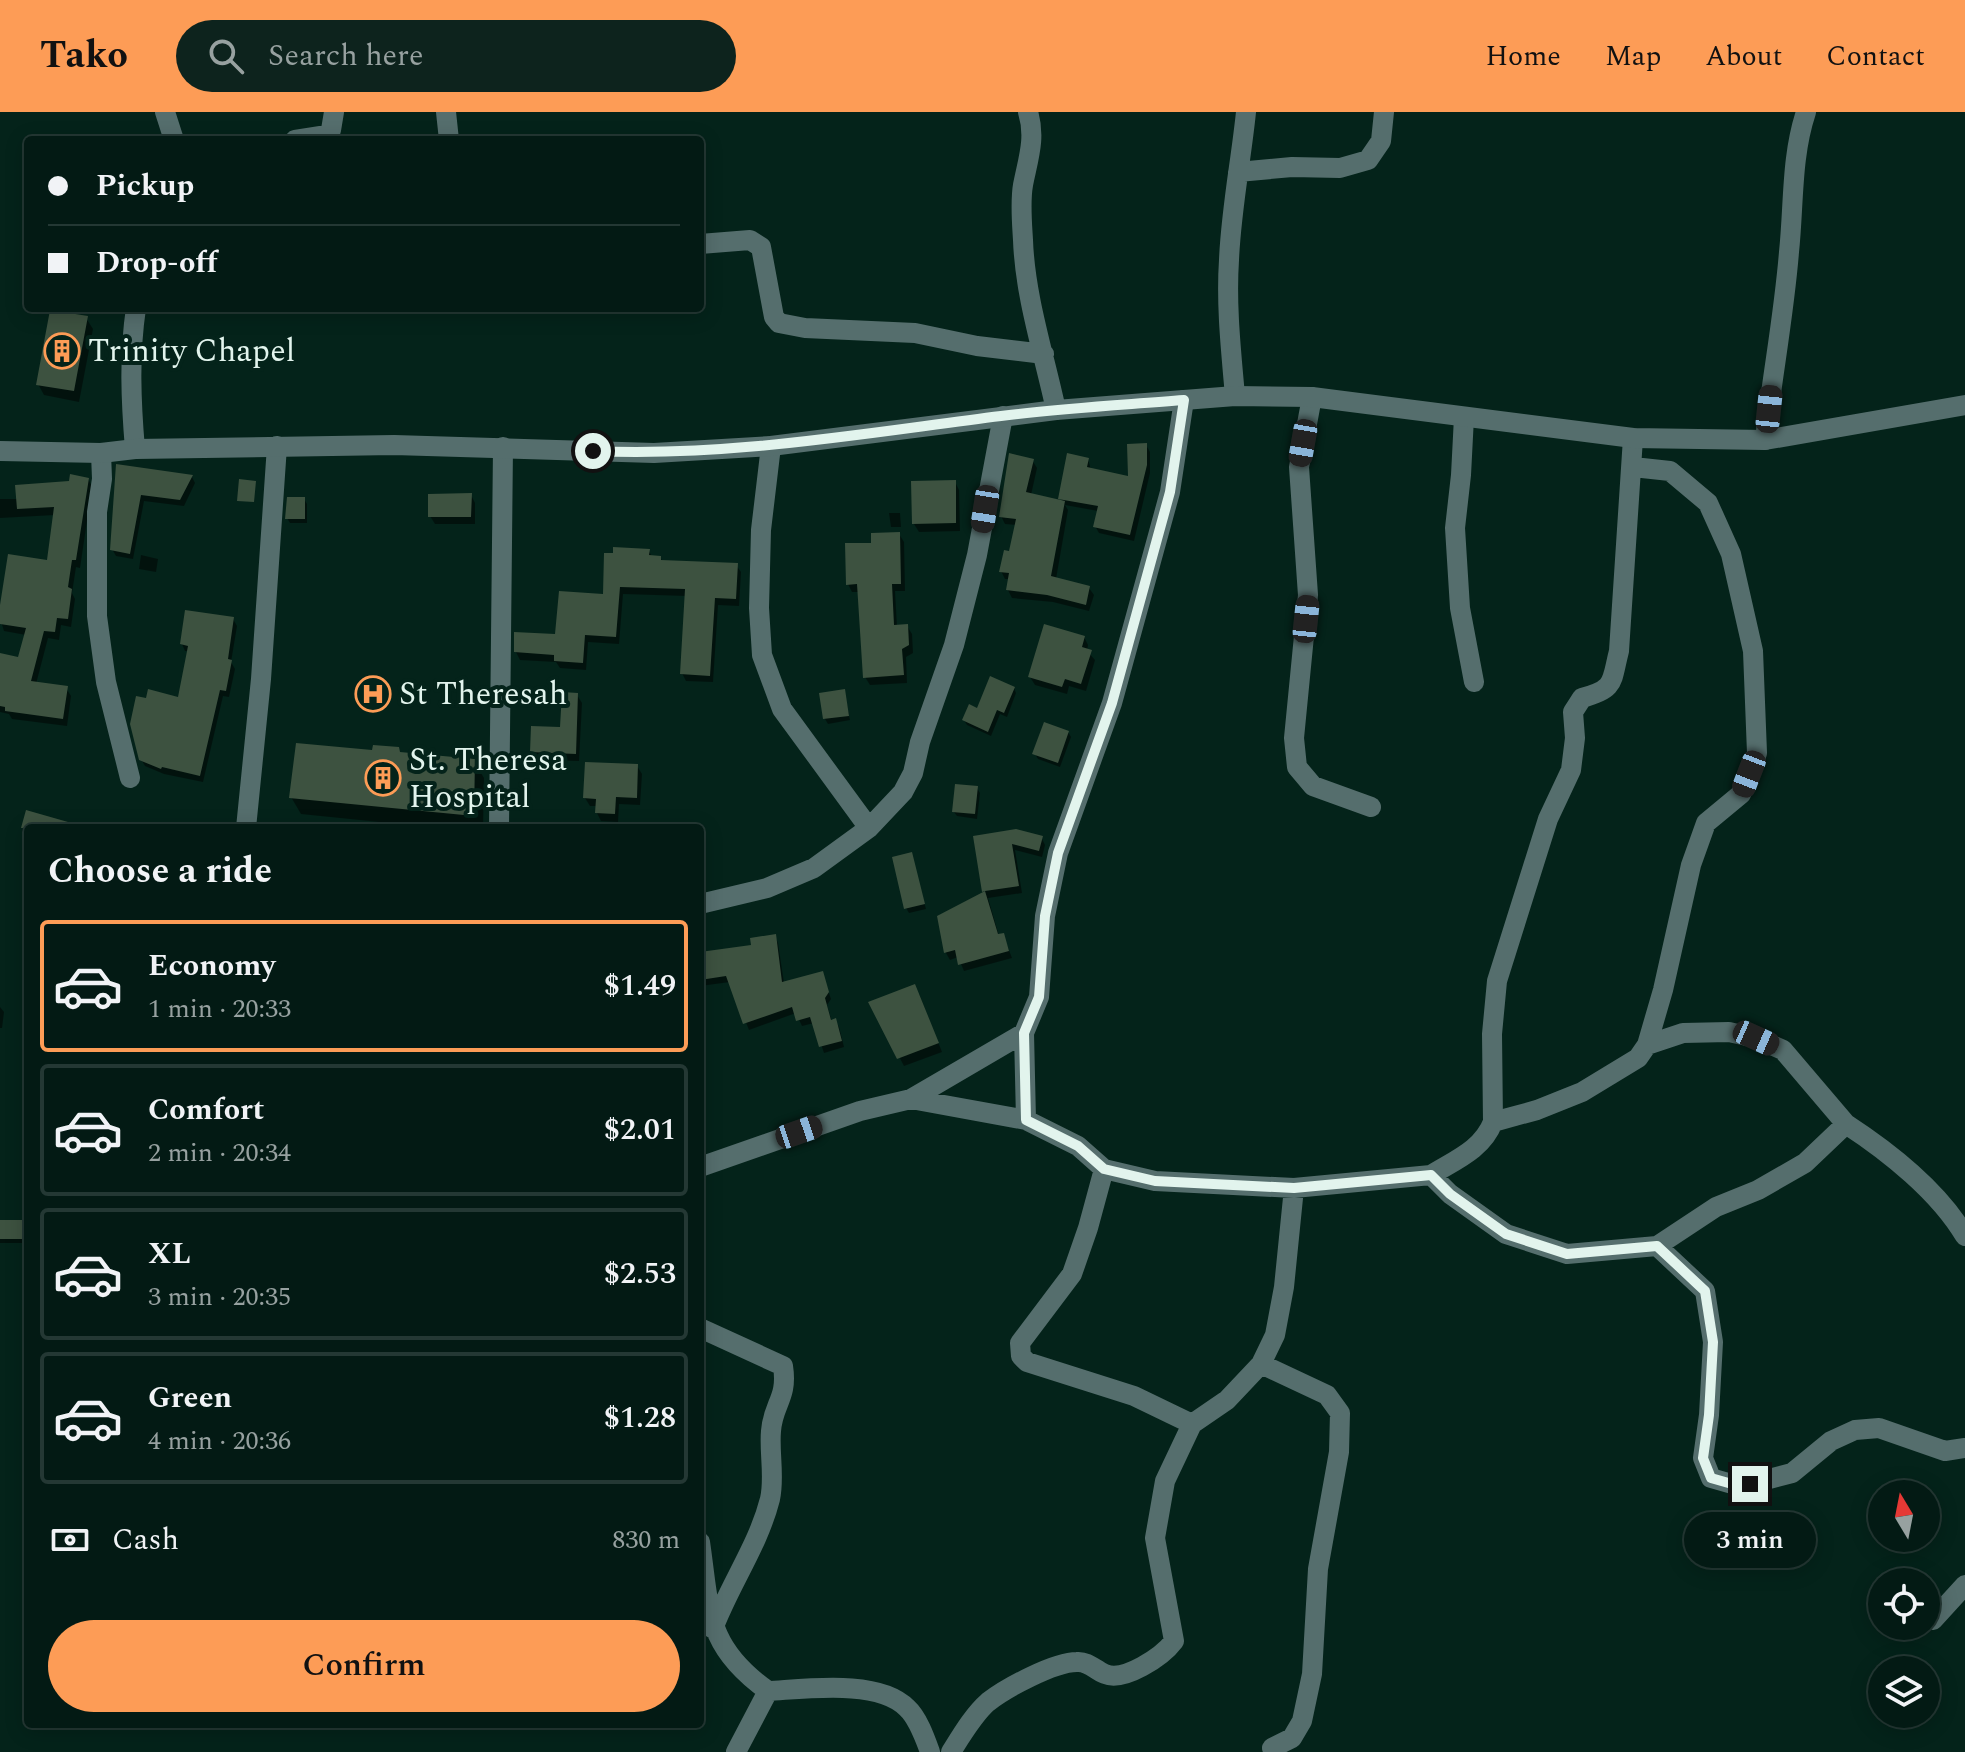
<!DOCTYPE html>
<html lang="en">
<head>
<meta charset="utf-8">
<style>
	body { margin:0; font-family:Spectral,serif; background:#0d231d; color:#f1f3f6; height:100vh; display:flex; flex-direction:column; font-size:30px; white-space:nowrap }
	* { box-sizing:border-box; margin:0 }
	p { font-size:26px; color:#97a1a0 }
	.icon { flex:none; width:44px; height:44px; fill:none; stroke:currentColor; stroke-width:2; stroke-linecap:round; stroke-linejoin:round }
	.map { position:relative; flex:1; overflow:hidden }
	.sheet { position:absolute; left:24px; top:712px; width:680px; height:904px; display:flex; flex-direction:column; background:#031a14; border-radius:8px; box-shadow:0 4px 20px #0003,0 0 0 2px #243834 }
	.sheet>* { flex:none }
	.top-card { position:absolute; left:24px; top:24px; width:680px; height:176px; border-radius:8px; box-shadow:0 4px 20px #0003,0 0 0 2px #243834; display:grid; align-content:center; height:176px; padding:0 24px; background:#031a14 }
	.needle { width:52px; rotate:350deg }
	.fabs { position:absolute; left:1868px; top:1368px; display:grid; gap:16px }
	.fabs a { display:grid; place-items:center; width:72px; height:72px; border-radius:50%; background:#031a14; box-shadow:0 4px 20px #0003,0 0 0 2px #243834; font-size:40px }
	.end { position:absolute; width:36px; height:36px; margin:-18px; border:10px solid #e2f4ed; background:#111; box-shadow:0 0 0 4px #111 }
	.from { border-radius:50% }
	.bubble { position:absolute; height:56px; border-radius:28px; background:#031a14; box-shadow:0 4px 20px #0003,0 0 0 2px #243834; font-size:26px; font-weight:600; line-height:56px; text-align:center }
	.car { position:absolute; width:24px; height:48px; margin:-24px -12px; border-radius:10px; box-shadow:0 0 6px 2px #0007; background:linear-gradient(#222 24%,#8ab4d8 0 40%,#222 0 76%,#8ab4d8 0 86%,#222 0) }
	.top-card b { display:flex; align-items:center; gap:28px; height:76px; font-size:30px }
	.top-card b+b { border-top:2px solid #243834 }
	.top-card i { width:20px; height:20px; background:#f1f3f6 }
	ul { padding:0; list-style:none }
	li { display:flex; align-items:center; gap:24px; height:132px; margin:0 16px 12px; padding:0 8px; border:4px solid #243834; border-radius:8px }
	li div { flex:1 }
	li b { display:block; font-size:30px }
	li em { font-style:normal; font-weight:600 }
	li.on { border-color:#fd9c56 }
	li>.icon { width:72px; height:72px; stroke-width:1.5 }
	h2 { padding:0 24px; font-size:36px; line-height:96px }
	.pay { display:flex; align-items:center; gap:20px; height:88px; padding:0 24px; font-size:30px }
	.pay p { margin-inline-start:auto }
	.cta { display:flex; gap:16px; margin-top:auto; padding:16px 24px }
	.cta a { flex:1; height:92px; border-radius:48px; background:#fd9c56; color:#111; font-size:32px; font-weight:600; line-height:92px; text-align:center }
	header { display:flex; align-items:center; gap:48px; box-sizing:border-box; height:112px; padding:0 40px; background:#fd9c56; color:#111 }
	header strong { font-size:38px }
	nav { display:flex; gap:44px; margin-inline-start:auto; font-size:28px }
	.search { width:560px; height:72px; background:#0d231d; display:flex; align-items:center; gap:20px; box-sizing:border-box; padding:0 28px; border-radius:44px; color:#97a1a0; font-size:30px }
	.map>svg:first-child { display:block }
	.shadow { fill:#0007 }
	.building { fill:#3d5240 }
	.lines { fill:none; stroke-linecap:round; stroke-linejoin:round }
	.minor { stroke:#556e6d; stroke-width:20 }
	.tertiary { stroke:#556e6d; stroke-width:20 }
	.route { stroke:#e2f4ed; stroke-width:10 }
	.labels { text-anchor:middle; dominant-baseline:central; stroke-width:8; stroke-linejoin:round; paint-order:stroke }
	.poi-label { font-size:32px; fill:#e2f4ed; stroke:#04231a; text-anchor:start }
</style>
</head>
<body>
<header>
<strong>Tako</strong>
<div class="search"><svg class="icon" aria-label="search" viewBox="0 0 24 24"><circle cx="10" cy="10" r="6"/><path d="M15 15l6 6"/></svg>Search here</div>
<nav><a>Home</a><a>Map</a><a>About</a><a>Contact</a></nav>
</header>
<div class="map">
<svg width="1965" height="1640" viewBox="0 0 1965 1640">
	<rect width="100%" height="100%" fill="#04231a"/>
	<path class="shadow" d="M86,206l7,11 -14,73 -35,-7 -6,-11z
		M1146,333l4,7v21l-16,68 -35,-8 -4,-7 3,-15 -33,-6 3,5 -12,69 33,9 5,7 -5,16 -36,-9 -41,-4 -4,-8 2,-11h-5l-4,-8 10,-17 6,-29 -12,-1 -4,-8 31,-56 5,8 -6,27 32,7 -2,-4 27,-39 3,11 39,9z
		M192,365l3,6 -11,23 -40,-5 -11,58 -17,-3 -4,-7 4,-47z
		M88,366l4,9 -12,81 -4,-1 -4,26 3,6 -4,28 -10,-2 -2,15 -11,-2 -12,46 30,4 5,8 -4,30 -55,-7 -3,-5 -9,-2v-57l19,5 7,-25 -22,-4 -4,-13 49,-56 6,-47 -55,3v-19h18z
		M955,370l4,8 1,41 -41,1 -5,-8z
		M471,383l4,8v21h-40l-5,-8z
		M304,387l3,5v19h-17l-3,-5z
		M889,401h11l1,14h-10z
		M899,422l5,8 1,49h-10l2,36 10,-1 5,8 1,19 -7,4 1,26 -37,2 -5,-8 -6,-85h-7l-4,-8 25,-39z
		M649,439l3,6h8l3,5 73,3 5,7 -2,34 -21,-1 -5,77 -27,-1 -4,-8 5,-77 -64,-2 -4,50 -31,-2 -2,28 -26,-2 -4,-6 -36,-2 -4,-8 41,-16 48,-40z
		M141,443l17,4 -2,13 -17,-3z
		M233,507l4,7 -6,36 4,7 -6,28 -6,-1 -20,86 -39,-8 -19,-8 -4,-7 39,-60 9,-48h-4l-3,-7z
		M1084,525l4,8 -1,6 8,9 -9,31 -17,-5 -2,8 -32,-9 -5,-8z
		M1014,576l2,5 -9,24 -7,-3 -9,22 -24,-11 -3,-5z
		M844,579l6,29 -22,4 -3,-5z
		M577,583l5,8 -3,58 -43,-1 -4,-9 30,-22z
		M1068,620l3,5 -11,30 -22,-8 -3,-5z
		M373,640l101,9 10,17 -1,50h-45l-137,-14 -10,-17z
		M637,654l5,8 -2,31 -21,-1 -1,18 -17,-1 -4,-8v-7h-7l-5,-8z
		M977,676l3,5 -3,26 -20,-3 -3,-4z
		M27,700l47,16h-46v12h-2l-4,-8z
		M1041,725l4,8 -3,12 -27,-7 7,43 -34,5 11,38 4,-1 9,23 -48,13 -6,-14 -8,3 -4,-7 -7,-36 46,-24 -10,-55z
		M911,742l15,55 -17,4 -3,-5z
		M775,824l3,7 6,40 38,-10 9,26 -4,6 5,17 3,-1 4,6 5,20 -20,6 -10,-30 -12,3 -6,-13 -47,17 -19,-48 -30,4v-29l53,-10z
		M919,882l23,58 -38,14 -33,-63z
		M0,895l4,5 -2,16h-2z
		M0,1105v5h22l2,5v16h-24z"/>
	<path class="building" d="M50,198l38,6 -14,75 -38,-6z
		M1147,331v22l-17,70 -37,-8 5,-21 -40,-7 9,-46 22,5 -2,9 41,9 -1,-32z
		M1009,341l25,6 -8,33 39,9 -14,75 39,10 -4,19 -39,-10 -41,-5 3,-17 -10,-1 5,-22 5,1 7,-32 -17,-2z
		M116,352l77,11 -13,25 -39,-5 -11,59 -20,-4z
		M70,362l19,4 -13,82h-4l-4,27 4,2 -4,30 -11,-1 -2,14 -11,-1 -13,50 37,5 -5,33 -58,-8v-4l-5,-1v-53l18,4 8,-29 -26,-4v-19l8,-51 39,6 7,-53 -37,2 -2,-24 54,-4z
		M239,367l17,2 -2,21 -17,-1z
		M956,368v43l-44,1 -1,-43z
		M472,381l-1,24h-43v-23z
		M287,385h18v22h-20z
		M900,420l1,52h-9l2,41 14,-1 1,21 -7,4 2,26 -41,3 -6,-94 -11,1 -1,-42h26v-10z
		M613,435l37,2 -1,6 12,1v4l77,3 -2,36 -21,-1 -5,78 -30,-2 5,-85 -65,-2 -4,50 -31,-2 -2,28 -29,-2v-6l-40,-3v-20l41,2 4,-43 44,3 1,-41h9z
		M185,498l49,7 -6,42 4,1 -6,31 -6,-1 -20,86 -38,-9 -1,2 -22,-9 -9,-36 6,-28 10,2 2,-9 30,8 10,-51 -8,-2z
		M1044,512l41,12 -3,11 10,3 -11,34 -16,-5 -3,8 -34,-10z
		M990,564l25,11 -11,26 -7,-3 -9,22 -26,-12 7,-16 8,4z
		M845,577l4,27 -26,3 -4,-26z
		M562,580l16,1 -2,61 -46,-2 1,-26 29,1z
		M1044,610l25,9 -11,32 -26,-9z
		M296,631l76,7 1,-5 26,2 1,5 75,7 -1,57 -185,-18z
		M585,650l53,2 -1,34 -21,-1 -1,17 -20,-1 1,-14 -13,-1z
		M955,672l23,2 -3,28 -23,-2z
		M26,698l49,14 -1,4h-53z
		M1016,717l27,7 -4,15 -27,-7 7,42 -34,5 13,43 6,-1 5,18 -51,14 -3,-15 -11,3 -7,-37 48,-25 -3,1 -9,-56z
		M912,740l13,52 -21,5 -12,-52z
		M776,822l6,48 41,-11 6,21 -4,6 6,22 5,-2 6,23 -23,6 -9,-30 -14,4 -4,-14 -49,17 -17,-48 -26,4v-28l51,-7 -1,-7z
		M915,872l24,59 -42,16 -29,-57z
		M0,1108h23l-1,19h-22z"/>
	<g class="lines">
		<path class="minor" d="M165,0l9,28
			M446,0l3,28
			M1028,0c8,26 0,47 -5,73 -3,17 -1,38 0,55 2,57 21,114 33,170
			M295,28l32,-5 4,-5 3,-18
			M1238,60l54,-5 48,1 28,-8 13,-19 3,-29
			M700,132l50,-4 11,7 13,70 5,6 26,5 110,5 62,13 67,8
			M1235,284c-4,-46 -9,-91 -6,-136 2,-50 12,-99 17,-148
			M1312,285l-13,70 9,128 -14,143 3,29 16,19 58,21
			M1464,305l-3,58 -6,53 5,80 14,74
			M1765,328c7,-63 19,-125 24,-188 5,-47 2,-95 17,-140
			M771,334l-10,84 -2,78 3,47 20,54 87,119
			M135,337c-4,-47 -6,-94 1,-141
			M101,341l1,26 -5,33v104l9,66 24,96
			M246,716l15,-149 16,-233
			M499,716l4,-381
			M700,792l67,-16 47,-20 55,-40 34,-36 10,-19 7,-31 34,-97 23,-90 26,-139
			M1647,933l36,-12 46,-1 27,6 27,12 63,74
			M911,987l113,-66
			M1026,1008l-2,-87 15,-36 6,-81 13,-63 54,-150 58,-211 14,-92
			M1493,1010l44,-12 45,-18 56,-34 9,-13 16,-55 28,-125 15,-42 35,-29 16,-41 -4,-102 -22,-97 -23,-51 -38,-32 -37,-4
			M700,1055l160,-56 51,-12 115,21 52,26 26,23 51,12 139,7 137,-13 19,19 56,40 61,20 90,-8 59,-39 42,-17 47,-27 41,-39c43,28 93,68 119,112
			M1104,1057l-16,59 -16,46 -52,69 1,13 6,6 107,34 58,28
			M1431,1063c24,-15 51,-25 62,-53l-1,-88 5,-53 51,-162 23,-49 4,-32 -2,-26 9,-14c34,-9 29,-16 37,-47l14,-213
			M1657,1134l48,45 8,51 -4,73 -6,43 8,20 21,6h18l42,-11 39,-32 24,-11 24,-2 66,23 20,-3
			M700,1216l83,38c5,33 -10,37 -12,65 -2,22 4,46 -1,68 -12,47 -40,85 -57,130
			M1261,1252l66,31 13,18 -1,39 -21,117 -6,105 -10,47 -10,17 -20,10
			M700,1430c10,68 5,104 68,149 38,-2 111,-12 139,17 11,10 18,30 23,44
			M1933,1508l32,-35
			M736,1640l32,-61
			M951,1640c10,-16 23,-38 37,-50 18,-14 66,-40 89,-40 11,-1 18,8 28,12 19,8 57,-17 69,-33l-19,-103 10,-57 27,-57 35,-24 34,-36 14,-29 9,-48 10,-99"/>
		<path class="tertiary" d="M0,339l101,2 34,-4 259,-4 260,8 117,-7 285,-36 179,-14 77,1 321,41 132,2 200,-35"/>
	</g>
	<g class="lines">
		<path class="route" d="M593,339c137,6 272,-18 408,-35 61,-8 122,-11 183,-16l-14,92 -58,211 -54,150 -13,63 -6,81 -15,36 2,87 52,26 26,23 51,12 139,7 137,-13 19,19 56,40 61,20 90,-8 48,45 8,51 -4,73 -6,43 8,20 21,6h18"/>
	</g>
	<defs>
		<symbol id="building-ring" viewBox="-11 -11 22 22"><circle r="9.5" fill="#04231a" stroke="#fd9c56" stroke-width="1.5"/><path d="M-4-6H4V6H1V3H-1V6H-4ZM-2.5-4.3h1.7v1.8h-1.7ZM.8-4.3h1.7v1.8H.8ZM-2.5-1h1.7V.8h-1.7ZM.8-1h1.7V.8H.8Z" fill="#fd9c56"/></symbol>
		<symbol id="hospital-ring" viewBox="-11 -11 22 22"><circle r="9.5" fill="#04231a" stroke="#fd9c56" stroke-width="1.5"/><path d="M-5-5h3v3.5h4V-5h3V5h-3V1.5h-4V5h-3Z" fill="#fd9c56"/></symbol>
	</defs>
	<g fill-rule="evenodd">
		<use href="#building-ring" x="42" y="219" width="40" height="40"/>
		<use href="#hospital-ring" x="353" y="562" width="40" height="40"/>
		<use href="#building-ring" x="363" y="646" width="40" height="40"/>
	</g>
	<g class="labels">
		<g class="poi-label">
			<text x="88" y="239">Trinity Chapel</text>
			<text x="399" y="582">St Theresah</text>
			<text x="409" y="648">St. Theresa<tspan x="409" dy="37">Hospital</tspan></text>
		</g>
	</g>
</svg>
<div class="fabs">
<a><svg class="needle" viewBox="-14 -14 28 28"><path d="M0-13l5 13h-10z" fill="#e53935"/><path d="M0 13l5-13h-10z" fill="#97a1a0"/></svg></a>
<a><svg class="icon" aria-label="locate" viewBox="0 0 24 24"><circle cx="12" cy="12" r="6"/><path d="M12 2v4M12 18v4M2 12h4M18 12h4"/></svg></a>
<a><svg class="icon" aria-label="layers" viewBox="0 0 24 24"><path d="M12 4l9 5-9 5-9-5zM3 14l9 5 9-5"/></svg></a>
</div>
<i class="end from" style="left:593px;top:339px"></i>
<i class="end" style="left:1750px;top:1372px"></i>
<div class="bubble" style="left:1684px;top:1400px;width:132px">3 min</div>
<i class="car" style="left:1769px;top:297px;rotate:6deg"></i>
<i class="car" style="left:1303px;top:331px;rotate:190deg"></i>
<i class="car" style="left:985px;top:397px;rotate:189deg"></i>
<i class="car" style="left:1306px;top:507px;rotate:6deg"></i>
<i class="car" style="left:1749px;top:662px;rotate:201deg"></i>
<i class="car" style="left:1756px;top:926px;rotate:114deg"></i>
<i class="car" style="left:799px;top:1020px;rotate:71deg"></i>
<div class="top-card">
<b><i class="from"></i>Pickup</b>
<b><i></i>Drop-off</b>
</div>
<section class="sheet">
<h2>Choose a ride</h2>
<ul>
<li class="on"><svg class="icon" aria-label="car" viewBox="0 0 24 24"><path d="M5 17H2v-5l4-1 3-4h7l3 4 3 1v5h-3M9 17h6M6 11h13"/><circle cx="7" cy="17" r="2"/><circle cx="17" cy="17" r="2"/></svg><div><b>Economy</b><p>1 min · 20:33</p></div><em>$1.49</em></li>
<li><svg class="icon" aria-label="car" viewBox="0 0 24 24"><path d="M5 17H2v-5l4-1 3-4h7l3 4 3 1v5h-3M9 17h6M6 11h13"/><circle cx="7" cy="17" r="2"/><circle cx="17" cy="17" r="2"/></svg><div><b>Comfort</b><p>2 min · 20:34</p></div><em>$2.01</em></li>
<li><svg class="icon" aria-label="car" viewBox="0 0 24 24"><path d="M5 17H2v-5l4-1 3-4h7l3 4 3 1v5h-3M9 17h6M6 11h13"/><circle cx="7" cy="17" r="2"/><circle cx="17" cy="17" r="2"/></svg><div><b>XL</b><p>3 min · 20:35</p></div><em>$2.53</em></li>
<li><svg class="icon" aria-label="car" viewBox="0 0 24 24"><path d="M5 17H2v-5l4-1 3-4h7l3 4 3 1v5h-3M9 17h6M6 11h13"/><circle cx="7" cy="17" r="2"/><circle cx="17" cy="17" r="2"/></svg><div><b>Green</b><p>4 min · 20:36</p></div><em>$1.28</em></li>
</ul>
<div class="pay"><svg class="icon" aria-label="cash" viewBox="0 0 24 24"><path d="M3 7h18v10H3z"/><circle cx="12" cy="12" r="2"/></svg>Cash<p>830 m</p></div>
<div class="cta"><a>Confirm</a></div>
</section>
</div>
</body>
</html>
